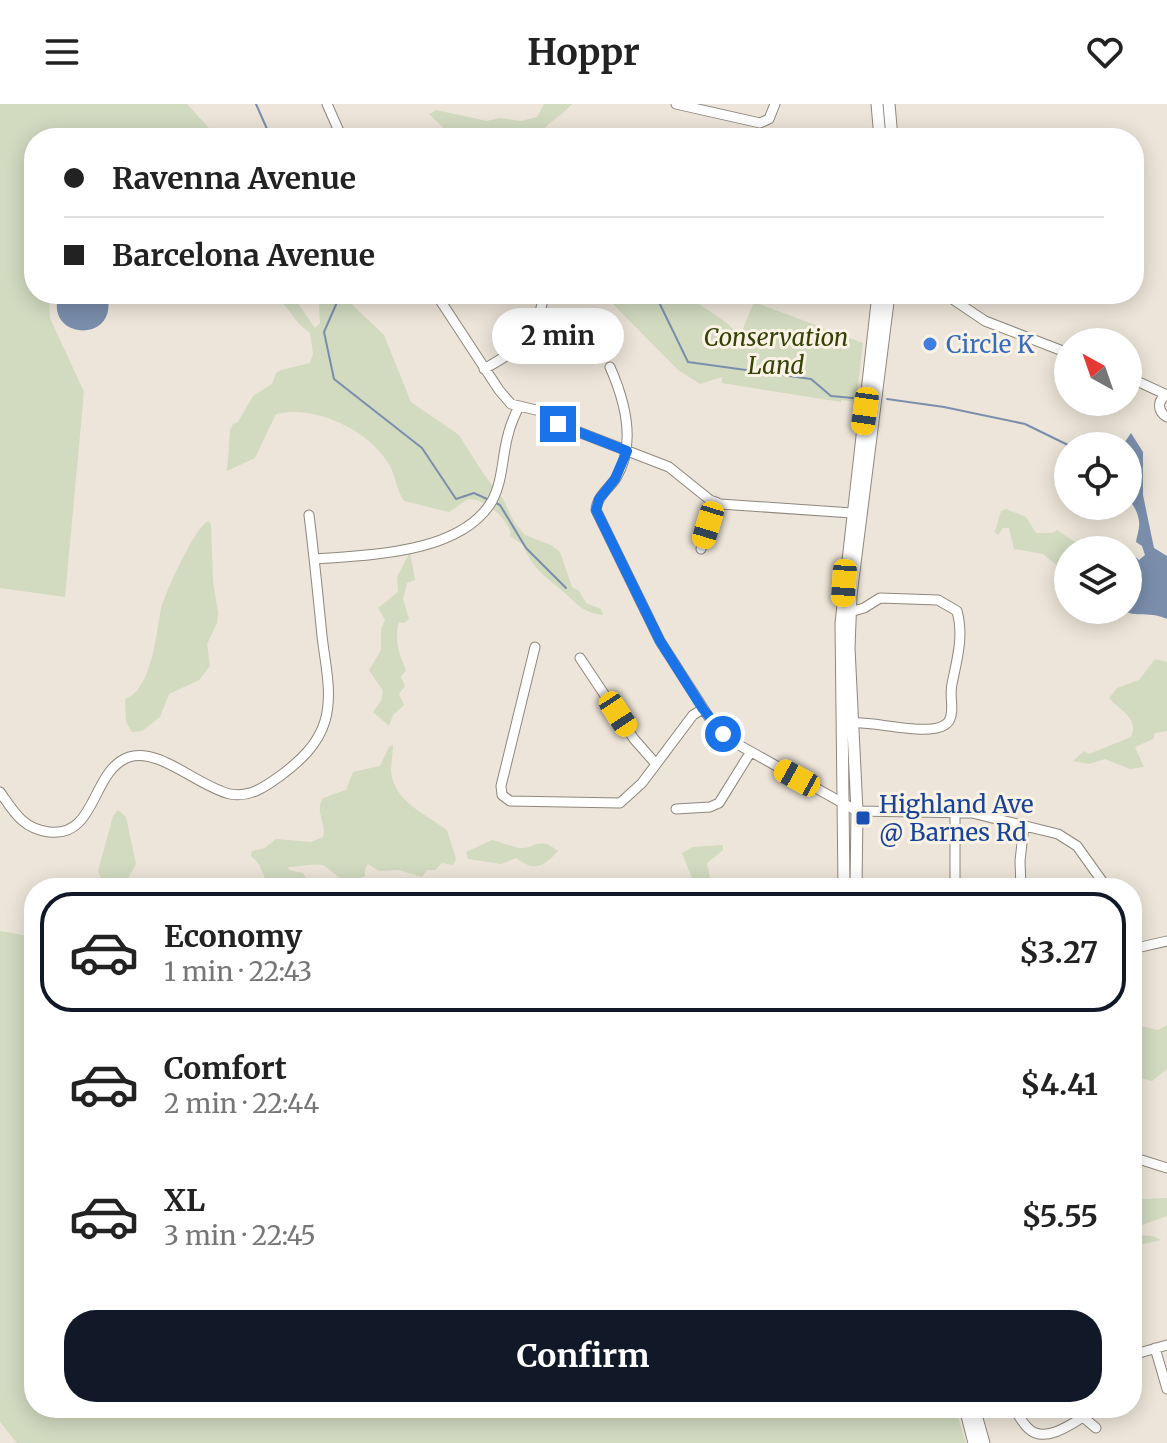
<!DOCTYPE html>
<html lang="en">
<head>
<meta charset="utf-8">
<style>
	body { margin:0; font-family:Merriweather,serif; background:#f6f6f6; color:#222; height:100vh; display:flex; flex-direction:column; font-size:30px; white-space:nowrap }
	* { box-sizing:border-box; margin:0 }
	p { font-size:26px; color:#767676 }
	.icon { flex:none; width:44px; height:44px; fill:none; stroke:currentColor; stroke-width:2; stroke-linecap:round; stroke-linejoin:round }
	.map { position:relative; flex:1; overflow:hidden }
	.panel { position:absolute; left:24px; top:774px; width:1118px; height:540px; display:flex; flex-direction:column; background:#fff; border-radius:32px; box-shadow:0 4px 20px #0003 }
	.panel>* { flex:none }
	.hud { position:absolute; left:24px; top:24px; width:1120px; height:176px; border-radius:32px; box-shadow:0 4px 20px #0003; display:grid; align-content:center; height:176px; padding:0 40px; background:#fff }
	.needle { width:52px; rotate:320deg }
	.controls { position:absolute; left:1054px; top:224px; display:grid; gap:16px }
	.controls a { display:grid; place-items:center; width:88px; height:88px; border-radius:50%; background:#fff; box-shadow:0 4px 20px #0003; font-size:40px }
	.end { position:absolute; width:36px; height:36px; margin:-18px; border:10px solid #1a73e8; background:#fff; box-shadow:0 0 0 4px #fff }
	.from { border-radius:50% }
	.bubble { position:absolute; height:56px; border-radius:28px; background:#fff; box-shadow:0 4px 20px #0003; font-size:26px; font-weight:700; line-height:56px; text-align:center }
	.car { position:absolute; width:24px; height:48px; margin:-24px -12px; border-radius:10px; box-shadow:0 0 6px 2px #0007; background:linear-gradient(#f5c518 24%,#345 0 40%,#f5c518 0 76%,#345 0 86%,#f5c518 0) }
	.hud b { display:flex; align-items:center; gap:28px; height:76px; font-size:30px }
	.hud b+b { border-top:2px solid #e0e0e0 }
	.hud i { width:20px; height:20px; background:#222 }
	ul { padding:14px 0 0; list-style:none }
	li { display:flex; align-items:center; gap:24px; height:120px; margin:0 16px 12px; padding:0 24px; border:4px solid transparent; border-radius:32px }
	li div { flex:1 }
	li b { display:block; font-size:30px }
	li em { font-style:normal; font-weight:700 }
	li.current { border-color:#111827 }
	li>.icon { width:72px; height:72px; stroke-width:1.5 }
	.button { display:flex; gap:16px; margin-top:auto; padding:16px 40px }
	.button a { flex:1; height:92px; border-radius:32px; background:#111827; color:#fff; font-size:32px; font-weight:700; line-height:92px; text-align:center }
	header { display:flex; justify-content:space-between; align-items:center; height:104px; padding:0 40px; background:#fff; font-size:36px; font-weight:700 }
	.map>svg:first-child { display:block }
	.green { fill:#d2dac0 }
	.water { fill:#7a8eac }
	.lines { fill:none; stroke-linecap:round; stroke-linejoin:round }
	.stream { stroke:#7a8eac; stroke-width:2 }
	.minor-casing { stroke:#8e877c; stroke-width:11 }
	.major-casing { stroke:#8e877c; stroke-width:13 }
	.minor { stroke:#fff; stroke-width:9 }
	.major { stroke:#fff; stroke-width:11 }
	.route { stroke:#1a73e8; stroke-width:10 }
	.shop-dot { fill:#3f7fe0; stroke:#fbf2e6; stroke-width:3 }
	.transit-dot { fill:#1a4fb4; stroke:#fbf2e6; stroke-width:3 }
	.labels { text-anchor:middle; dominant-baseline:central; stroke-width:6; stroke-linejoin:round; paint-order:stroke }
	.park-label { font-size:24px; font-style:italic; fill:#354207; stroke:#fbf2e6 }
	.shop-label { font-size:24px; fill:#366cbe; stroke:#fbf2e6; text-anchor:start }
	.transit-label { font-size:24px; fill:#164399; stroke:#fbf2e6; text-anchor:start }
</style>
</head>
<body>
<header><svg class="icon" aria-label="menu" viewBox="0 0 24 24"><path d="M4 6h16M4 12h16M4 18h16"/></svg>Hoppr<svg class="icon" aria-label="heart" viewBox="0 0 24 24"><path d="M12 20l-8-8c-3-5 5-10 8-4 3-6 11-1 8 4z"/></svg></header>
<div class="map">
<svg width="1167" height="1339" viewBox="0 0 1167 1339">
	<rect width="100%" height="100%" fill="#ede5d9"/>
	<path class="green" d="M0,0h187l31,34h-184v156h15l1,24 34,74 -19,205 -65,-9z
		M544,0h28c-10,12 -28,20 -34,34h-84l-25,-24 7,-4 51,11 13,-3 21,3 16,-4z
		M276,190l20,1 3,10 16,23 5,-5 -1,-18 9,-6 2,-5h11l43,41 27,67 48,33 24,38 20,26 12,25 10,11 26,10 9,7 12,35 7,4 7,12 15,6 2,6c-22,-2 -28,-14 -43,-26 -19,-16 -27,-21 -37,-44l-13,-9 1,-4c-8,-16 -24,-33 -43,-33l-19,13 -45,-11c-7,-10 -8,-23 -14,-35 -19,-35 -75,-62 -114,-52l-21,44 -28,13 3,-41 3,-6 5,-2 15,-26 19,-12 4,-11 5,-3 29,-7 3,-9 -3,-21 -11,-9z
		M603,190h81l43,29 13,13 14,-34 109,41 -7,59 -15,-2v2l-119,-19v-6l-22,7 -22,-14z
		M1006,405l20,8 10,16h16l5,-3 30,20h-19v25l-25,-21 -29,-5 -5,-21h-6l-5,7 -3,-3 6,-21z
		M208,417l3,3 2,57 5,32 -1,10 -10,21 3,22 -11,14 -30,14 -9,23 -18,14 -10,1 -6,-10 -1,-23c27,-9 31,-66 36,-90 5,-18 33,-80 47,-88z
		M410,448l5,28 -8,3 -4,16 6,20 -5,4 -5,-1c-5,16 0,33 7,48l-5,7 4,9 -6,8 5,11 -11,10 -4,11 -16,-14 8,-11 2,-10 -14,-21 12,-20v-21l4,-9 -7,-12 20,-16 -1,-15z
		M1155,555l12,3v69l-12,2 -2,6 -18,8 9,20 -14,2 -25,-10 -16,5 -16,-3 11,-10 5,3 42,-17c9,-19 -12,-27 -22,-39l8,-10 22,-8z
		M393,641c0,8 -2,17 -2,26 2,30 36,44 56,59l9,29 -3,6 -11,-2 -7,7h-8l-5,7 -23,-7 -20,1 -11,-7 -3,5v7l-18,7 -24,-18c-10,-2 -25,2 -35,2l1,3 14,3 9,15h-43l-10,-24 -8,-8 1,-5 13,-3 11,-9 35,3 12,-5c4,-14 -9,-25 0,-39l23,-8 7,-18 27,-6 9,-19z
		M118,706l8,7 10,47 -9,16 -17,8 -7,-5 -5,-12 15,-55z
		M492,736c9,2 18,6 27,8 15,2 19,-13 39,3 -15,16 -23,21 -42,7l-15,6 -33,-5 -2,-7z
		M723,741v5l-16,13 5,25h-16l-14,-35 11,-6z
		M0,827l34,6v471h921l11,35h-949l-17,-21z
		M1132,920l26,6 9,-5v44l-15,12 -20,-5z
		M1167,1094v18l-25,9 -8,10 19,1 8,4 -22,5 -7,5v-47l10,-4z"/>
	<path class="water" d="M59,190h48c13,51 -64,46 -48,0z
		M1131,329l12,19v43l11,53 13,8v63c-16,-8 -31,-1 -46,-9h7v-60l11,10 6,-5 -3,-9 -6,-4c1,-7 4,-14 3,-21 -4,-24 -18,-15 -4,-45l-7,-10v-20h-6z"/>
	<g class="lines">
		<path class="stream" d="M256,0l15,34
			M336,190l2,6 -14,32 10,47 88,69 34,51 18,-6 13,6
			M655,190l33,68 123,17 20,17 22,2
			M887,295l57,8 81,17 45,22
			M1128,371l3,10
			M496,399l4,2 26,43 40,40"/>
		<defs>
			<path id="minor" d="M327,0l15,34
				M676,0l84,19 9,-4 6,-15
				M436,190l63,96 12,14 25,6
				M945,190l40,27 83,32
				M610,263c15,34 27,77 6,111 -7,11 -19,18 -20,32l64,131 52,81 18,18 127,71 115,2 86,21 19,12 30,42
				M484,265c36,-20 53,-32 60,-75
				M1128,273l39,18
				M1167,291c-10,5 -10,16 0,22
				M558,320l111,43 41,33 10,4 132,9
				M701,445l15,-47
				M315,455c53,-4 146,-5 177,-58 11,-20 10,-45 16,-66 2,-10 7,-20 11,-29
				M850,508l14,-4 16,-10 58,2 19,11c7,25 0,48 -5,73 -3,12 3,27 -3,37 -13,19 -76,-1 -97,2
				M535,543l-34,139 1,9 8,6 110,2 22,-20 51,-68 10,-6
				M580,554l54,81 22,25
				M0,688c14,20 23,37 49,40 48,6 42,-62 80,-75 30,-10 70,30 101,37 19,4 35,-7 50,-18 19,-14 38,-31 45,-55 8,-27 0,-58 -3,-85 -4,-41 -8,-81 -13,-121
				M676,705l34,-2 9,-4 31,-50
				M955,784v-76
				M1021,784l-1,-27 4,-36
				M1132,845l35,-8
				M1132,1053l35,11
				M1155,1244l12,41
				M1132,1251l35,-10
				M1012,1304c7,6 10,15 17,21 15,14 40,-3 54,-12
				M1084,1304l-1,9 13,11"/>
			<path id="major" d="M877,0l3,34
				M889,0l3,34
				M844,784l-3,-265 37,-329
				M856,784l1,-77 -8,-163 2,-53 38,-301
				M965,1304l9,35
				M974,1304l10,35"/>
		</defs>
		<use href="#minor" class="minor-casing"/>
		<use href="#major" class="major-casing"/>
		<use href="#minor" class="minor"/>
		<use href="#major" class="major"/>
	</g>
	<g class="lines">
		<path class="route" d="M558,320l69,27 -12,28 -16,20 -3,11 64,131 43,68 20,25"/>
	</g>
	<circle class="shop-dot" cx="930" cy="240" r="8"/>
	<rect class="transit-dot" x="855" y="706" width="16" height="16" rx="4"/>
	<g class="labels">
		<g class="park-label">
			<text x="776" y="233">Conservation<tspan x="776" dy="28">Land</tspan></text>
		</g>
		<g class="shop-label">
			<text x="946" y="240">Circle K</text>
		</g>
		<g class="transit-label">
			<text x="879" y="700">Highland Ave<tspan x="879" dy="28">@ Barnes Rd</tspan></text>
		</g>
	</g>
</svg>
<div class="controls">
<a><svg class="needle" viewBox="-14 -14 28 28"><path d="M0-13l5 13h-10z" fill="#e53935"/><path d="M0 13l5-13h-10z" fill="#767676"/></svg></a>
<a><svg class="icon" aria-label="locate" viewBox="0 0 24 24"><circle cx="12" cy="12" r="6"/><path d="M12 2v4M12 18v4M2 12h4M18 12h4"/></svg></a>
<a><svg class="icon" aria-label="layers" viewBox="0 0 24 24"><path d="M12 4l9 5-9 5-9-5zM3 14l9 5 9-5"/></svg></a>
</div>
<i class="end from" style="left:723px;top:630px"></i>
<i class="end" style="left:558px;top:320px"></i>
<div class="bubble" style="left:492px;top:204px;width:132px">2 min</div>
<i class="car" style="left:865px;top:307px;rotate:188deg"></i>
<i class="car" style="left:708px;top:421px;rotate:197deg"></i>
<i class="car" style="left:844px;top:479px;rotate:184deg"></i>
<i class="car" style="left:618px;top:610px;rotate:147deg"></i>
<i class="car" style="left:797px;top:674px;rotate:299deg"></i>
<div class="hud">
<b><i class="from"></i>Ravenna Avenue</b>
<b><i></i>Barcelona Avenue</b>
</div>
<section class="panel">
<ul>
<li class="current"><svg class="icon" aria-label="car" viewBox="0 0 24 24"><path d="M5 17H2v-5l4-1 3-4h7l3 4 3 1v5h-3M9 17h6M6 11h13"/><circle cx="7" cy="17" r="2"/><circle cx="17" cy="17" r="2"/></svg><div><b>Economy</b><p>1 min · 22:43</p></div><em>$3.27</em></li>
<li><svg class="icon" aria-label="car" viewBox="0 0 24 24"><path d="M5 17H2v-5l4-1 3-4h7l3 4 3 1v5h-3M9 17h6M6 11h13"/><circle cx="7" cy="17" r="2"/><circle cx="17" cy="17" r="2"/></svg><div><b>Comfort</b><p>2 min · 22:44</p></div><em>$4.41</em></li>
<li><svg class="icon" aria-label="car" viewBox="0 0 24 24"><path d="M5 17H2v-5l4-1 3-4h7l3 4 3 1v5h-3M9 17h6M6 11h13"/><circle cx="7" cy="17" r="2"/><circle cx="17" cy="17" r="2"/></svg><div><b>XL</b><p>3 min · 22:45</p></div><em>$5.55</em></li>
</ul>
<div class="button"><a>Confirm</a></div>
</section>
</div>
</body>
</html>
